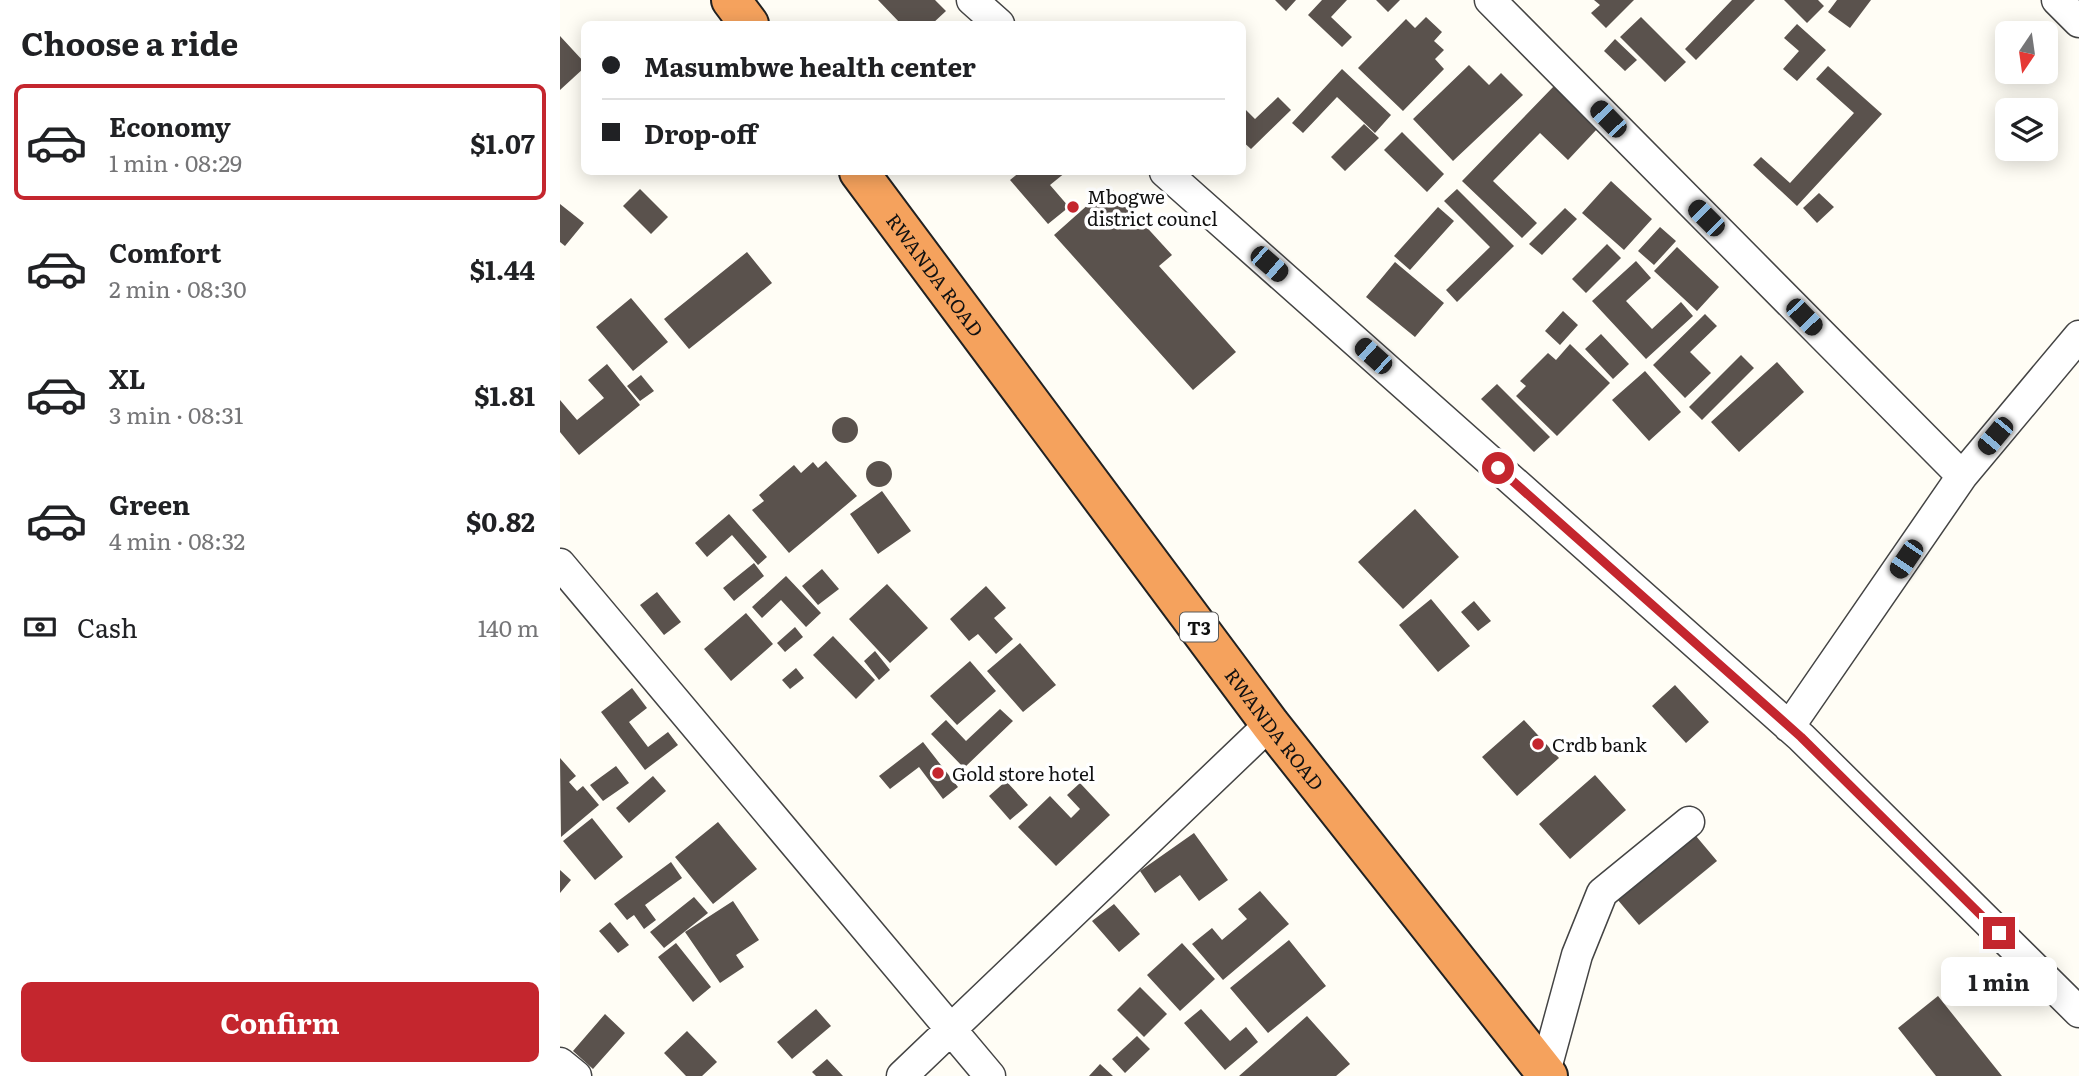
<!DOCTYPE html>
<html lang="en">
<head>
<meta charset="utf-8">
<style>
	body { margin:0; font-family:Literata,serif; background:#f6f6f6; color:#202124; height:100vh; display:flex; flex-direction:column; font-size:26px; white-space:nowrap }
	* { box-sizing:border-box; margin:0 }
	p { font-size:23px; color:#757577 }
	.icon { flex:none; width:38px; height:38px; fill:none; stroke:currentColor; stroke-width:2; stroke-linecap:round; stroke-linejoin:round }
	.map { position:relative; flex:1; overflow:hidden }
	.sheet { display:flex; flex-direction:column; background:#fff; width:560px }
	.sheet>* { flex:none }
	.guide { position:absolute; left:21px; top:21px; width:665px; height:154px; border-radius:10px; box-shadow:0 4px 18px #0003; display:grid; align-content:center; height:154px; padding:0 21px; background:#fff }
	.needle { width:46px; rotate:193deg }
	.controls { position:absolute; left:1435px; top:21px; display:grid; gap:14px }
	.controls a { display:grid; place-items:center; width:63px; height:63px; border-radius:10px; background:#fff; box-shadow:0 4px 18px #0003; font-size:35px }
	.end { position:absolute; width:32px; height:32px; margin:-16px; border:9px solid #c4262e; background:#fff; box-shadow:0 0 0 4px #fff }
	.from { border-radius:50% }
	.bubble { position:absolute; height:49px; border-radius:10px; background:#fff; box-shadow:0 4px 18px #0003; font-size:23px; font-weight:700; line-height:49px; text-align:center }
	.car { position:absolute; width:21px; height:42px; margin:-21px -10px; border-radius:9px; box-shadow:0 0 5px 2px #0007; background:linear-gradient(#222 24%,#8ab4d8 0 40%,#222 0 76%,#8ab4d8 0 86%,#222 0) }
	.guide b { display:flex; align-items:center; gap:24px; height:66px; font-size:26px }
	.guide b+b { border-top:2px solid #e0e0e0 }
	.guide i { width:18px; height:18px; background:#202124 }
	ul { padding:0; list-style:none }
	li { display:flex; align-items:center; gap:21px; height:116px; margin:0 14px 10px; padding:0 7px; border:4px solid transparent; border-radius:10px }
	li div { flex:1 }
	li b { display:block; font-size:26px }
	li em { font-style:normal; font-weight:700 }
	li.on { border-color:#c4262e }
	li>.icon { width:63px; height:63px; stroke-width:1.5 }
	h2 { padding:0 21px; font-size:32px; line-height:84px }
	.pay { display:flex; align-items:center; gap:18px; height:77px; padding:0 21px; font-size:26px }
	.pay p { margin-inline-start:auto }
	.primary-button { display:flex; gap:14px; margin-top:auto; padding:14px 21px }
	.primary-button a { flex:1; height:80px; border-radius:10px; background:#c4262e; color:#fff; font-size:28px; font-weight:700; line-height:80px; text-align:center }
	main { display:flex; flex:1; min-height:0 }
	.map>svg:first-child { display:block }
	.building { fill:#5a524d }
	.lines { fill:none; stroke-linecap:round; stroke-linejoin:round }
	.minor-casing { stroke:#444; stroke-width:33 }
	.highway-casing { stroke:#222; stroke-width:42 }
	.minor { stroke:#fff; stroke-width:30 }
	.highway { stroke:#f5a25d; stroke-width:38 }
	.route { stroke:#c4262e; stroke-width:9 }
	.poi-dot { fill:#c4262e; stroke:#fff; stroke-width:2.5 }
	.labels { text-anchor:middle; dominant-baseline:central; stroke-width:7; stroke-linejoin:round; paint-order:stroke }
	.shield { fill:#fff; stroke:#585858; stroke-width:2 }
	.shield-label { font-size:18px; font-weight:bold; fill:#111 }
	.poi-label { font-size:19px; fill:#111; stroke:#fff; text-anchor:start }
	.street-label { font-size:19px; fill:#111; stroke:#fff }
</style>
</head>
<body>
<main>
<section class="sheet">
<h2>Choose a ride</h2>
<ul>
<li class="on"><svg class="icon" aria-label="car" viewBox="0 0 24 24"><path d="M5 17H2v-5l4-1 3-4h7l3 4 3 1v5h-3M9 17h6M6 11h13"/><circle cx="7" cy="17" r="2"/><circle cx="17" cy="17" r="2"/></svg><div><b>Economy</b><p>1 min · 08:29</p></div><em>$1.07</em></li>
<li><svg class="icon" aria-label="car" viewBox="0 0 24 24"><path d="M5 17H2v-5l4-1 3-4h7l3 4 3 1v5h-3M9 17h6M6 11h13"/><circle cx="7" cy="17" r="2"/><circle cx="17" cy="17" r="2"/></svg><div><b>Comfort</b><p>2 min · 08:30</p></div><em>$1.44</em></li>
<li><svg class="icon" aria-label="car" viewBox="0 0 24 24"><path d="M5 17H2v-5l4-1 3-4h7l3 4 3 1v5h-3M9 17h6M6 11h13"/><circle cx="7" cy="17" r="2"/><circle cx="17" cy="17" r="2"/></svg><div><b>XL</b><p>3 min · 08:31</p></div><em>$1.81</em></li>
<li><svg class="icon" aria-label="car" viewBox="0 0 24 24"><path d="M5 17H2v-5l4-1 3-4h7l3 4 3 1v5h-3M9 17h6M6 11h13"/><circle cx="7" cy="17" r="2"/><circle cx="17" cy="17" r="2"/></svg><div><b>Green</b><p>4 min · 08:32</p></div><em>$0.82</em></li>
</ul>
<div class="pay"><svg class="icon" aria-label="cash" viewBox="0 0 24 24"><path d="M3 7h18v10H3z"/><circle cx="12" cy="12" r="2"/></svg>Cash<p>140 m</p></div>
<div class="primary-button"><a>Confirm</a></div>
</section>
<div class="map">
<svg width="1519" height="1076" viewBox="0 0 1519 1076">
	<rect width="100%" height="100%" fill="#fffdf5"/>
	<path class="building" d="M318,0h57l11,11 -14,13h-31z
		M715,0h21l-10,11z
		M762,0h25l-16,17 21,20 -10,10 -34,-32z
		M816,0h24l-12,12z
		M1034,0h40l-28,28 -15,-15 9,-8z
		M1172,0h23l-59,60 -11,-11z
		M1224,0h34l6,6 -17,17z
		M1277,0h34l-21,28 -22,-16z
		M866,17l16,15 -8,9 10,9 -9,9 9,10 -41,42 -45,-43 48,-49 9,9z
		M1081,17l45,45 -21,20 -45,-45z
		M1237,24l29,26 -29,31 -14,-12 16,-18 -15,-13z
		M0,36l24,26v6l-24,22z
		M1055,39l22,21 -12,11 -21,-20z
		M909,65l20,20 12,-12 22,22 -70,66 -40,-42z
		M1268,66l54,48 -85,92 -44,-41 8,-8 29,26 64,-70 -38,-34z
		M782,69l49,46 -16,18 -38,-36 -34,36 -11,-10z
		M994,86l44,42 -30,32 -28,-27 -47,48 44,42 -15,15 -60,-57z
		M718,97l13,13 -40,39 -9,-8v-35l13,13z
		M804,124l15,14 -34,33 -14,-14z
		M842,132l42,42 -17,18 -43,-42z
		M460,172h46l-16,13 19,22 -21,17 -38,-44z
		M1051,181l41,38 -28,31 -42,-37z
		M549,186l63,69 -13,11 77,86 -43,38 -139,-155z
		M80,189l28,28 -17,17 -28,-28z
		M897,189l57,57 -57,56 -11,-12 44,-43 -46,-46z
		M1259,193l15,14 -17,16 -14,-15z
		M0,204l24,19 -19,23 -5,-4z
		M878,207l16,14 -44,49 -16,-14z
		M1005,208l12,11 -35,36 -13,-11z
		M1100,227l16,14 -22,24 -16,-14z
		M1047,244l14,14 -35,35 -14,-14z
		M1117,247l42,40 -22,24 -43,-40z
		M187,252l25,31 -83,66 -25,-30z
		M1076,261l15,17 -25,23 26,28 29,-27 12,14 -47,43 -54,-58z
		M835,262l49,41 -29,34 -49,-40z
		M71,298l37,44 -35,29 -37,-44z
		M1003,311l15,14 -18,20 -15,-14z
		M1145,314l12,12 -27,26 21,21 -26,25 -32,-33z
		M1041,334l28,30 -16,15 -28,-30z
		M1010,344l40,39 -53,53 -41,-40 10,-10 -6,-5 28,-28 8,7z
		M1181,355l13,13 -52,52 -13,-13z
		M1217,362l27,30 -65,60 -28,-30z
		M47,364l33,41 -61,50 -19,-23v-32l17,20 27,-22 -16,-18z
		M1085,371l36,41 -32,29 -37,-41z
		M81,375l13,16 -14,10 -13,-15z
		M937,384l53,53 -16,15 -53,-53z
		M272 430a13 13 0 1 1 26 0a13 13 0 1 1-26 0Z
		M306 474a13 13 0 1 1 26 0a13 13 0 1 1-26 0Z
		M266,461l31,35 -68,57 -37,-43 12,-9 -5,-6 35,-30 7,8 12,-11 5,6z
		M322,491l29,40 -33,23 -28,-40z
		M855,509l44,48 -56,52 -45,-47z
		M169,514l38,43 -9,8 -26,-30 -25,22 -12,-14z
		M194,563l10,13 -30,25 -11,-13z
		M262,569l17,20 -21,16 -16,-19z
		M226,576l35,37 -15,14 -25,-27 -19,18 -10,-11z
		M327,584l41,44 -38,35 -41,-44z
		M426,586l20,22 -12,10 19,21 -17,15 -18,-20 -9,7 -19,-22z
		M97,592l24,30 -17,13 -24,-30z
		M871,599l39,47 -32,26 -39,-47z
		M914,601l17,20 -13,10 -17,-19z
		M186,613l27,31 -42,37 -27,-32z
		M235,627l8,10 -18,15 -8,-9z
		M273,636l42,44 -19,19 -43,-44z
		M460,643l36,42 -33,27 -36,-41z
		M315,651l15,19 -11,10 -15,-19z
		M410,661l26,30 -39,34 -27,-29z
		M236,668l8,10 -14,11 -8,-9z
		M1115,685l34,37 -23,21 -34,-37z
		M72,688l15,20 -18,14 19,25 20,-15 10,13 -33,25 -44,-58z
		M440,709l13,12 -49,47 -33,-34 15,-14 20,21z
		M964,720l35,38 -42,38 -35,-39z
		M363,742l35,45 -15,12 -24,-32 -29,22 -11,-13z
		M0,758l16,18 -7,6 8,9 6,-5 16,19 -38,32z
		M56,766l13,17 -26,18 -13,-16z
		M1035,775l31,35 -56,49 -31,-35z
		M93,776l13,15 -37,32 -13,-15z
		M446,781l22,24 -18,15 -21,-24z
		M520,783l30,32 -54,51 -38,-39 32,-31 21,22 9,-9 -13,-14z
		M32,818l31,39 -28,23 -32,-39z
		M158,822l39,47 -44,35 -38,-47z
		M634,833l34,47 -29,21 -19,-26 -25,18 -15,-22z
		M1136,836l21,25 -78,64 -22,-26z
		M111,862l11,16 -37,27 11,15 -12,9 -10,-14 -7,5 -13,-16z
		M0,870l11,10 -11,13z
		M700,891l29,33 -66,56 -31,-36 20,-16 10,12 25,-21 -9,-10z
		M134,897l14,16 -44,35 -14,-16z
		M173,901l26,39 -23,15 8,12 -24,16 -35,-51z
		M554,904l26,30 -21,18 -27,-31z
		M50,922l19,23 -11,8 -19,-22z
		M729,940l37,46 -58,47 -38,-45z
		M116,943l35,44 -18,15 -35,-45z
		M622,943l33,36 -35,32 -33,-36z
		M580,987l27,27 -23,23 -27,-27z
		M1378,996l64,80h-66l-38,-48z
		M256,1009l15,17 -39,33 -15,-17z
		M641,1009l29,32 16,-14 12,15 -33,28 -41,-47z
		M45,1014l20,19 -32,36 -20,-18z
		M747,1016l43,48 -14,12h-97z
		M127,1031l30,31 -15,14h-16l-22,-23z
		M577,1036l13,13 -25,24 -13,-14z
		M267,1059l16,17h-27l-4,-4z
		M540,1064l13,12h-24z"/>
	<g class="lines">
		<defs>
			<path id="minor" d="M412,0l27,24
				M930,0l472,476
				M1497,0l22,22
				M605,172l636,565 278,275
				M0,564l430,512
				M1229,727l173,-251 117,-140
				M0,1063l16,13
				M985,1072l32,-117 25,-62 87,-71
				M342,1076l368,-352"/>
			<g id="highway">
				<path d="M171,0l18,24"/>
				<path id="s1" d="M299,172l411,552 278,352"/>
			</g>
		</defs>
		<use href="#minor" class="minor-casing"/>
		<use href="#highway" class="highway-casing"/>
		<use href="#minor" class="minor"/>
		<use href="#highway" class="highway"/>
	</g>
	<g class="lines">
		<path class="route" d="M938,468l303,269 198,196"/>
	</g>
	<g class="poi-dot">
		<circle cx="513" cy="207" r="7"/>
		<circle cx="978" cy="744" r="7"/>
		<circle cx="378" cy="773" r="7"/>
	</g>
	<g class="labels">
		<rect class="shield" x="620" y="612.5" width="38" height="29" rx="5"/>
		<g class="shield-label">
			<text x="639" y="627">T3</text>
		</g>
		<g class="poi-label">
			<text x="527" y="196">Mbogwe<tspan x="527" dy="22">district councl</tspan></text>
			<text x="992" y="744">Crdb bank</text>
			<text x="392" y="773">Gold store hotel</text>
		</g>
		<g class="street-label">
			<text stroke="none"><textPath href="#s1" startOffset="128">RWANDA ROAD</textPath></text>
			<text stroke="none"><textPath href="#s1" startOffset="695">RWANDA ROAD</textPath></text>
		</g>
	</g>
</svg>
<div class="controls">
<a><svg class="needle" viewBox="-14 -14 28 28"><path d="M0-13l5 13h-10z" fill="#e53935"/><path d="M0 13l5-13h-10z" fill="#757577"/></svg></a>
<a><svg class="icon" aria-label="layers" viewBox="0 0 24 24"><path d="M12 4l9 5-9 5-9-5zM3 14l9 5 9-5"/></svg></a>
</div>
<i class="end from" style="left:938px;top:468px"></i>
<i class="end" style="left:1439px;top:933px"></i>
<div class="bubble" style="left:1381px;top:957px;width:116px">1 min</div>
<i class="car" style="left:1048px;top:119px;rotate:316deg"></i>
<i class="car" style="left:1146px;top:218px;rotate:315deg"></i>
<i class="car" style="left:709px;top:264px;rotate:131deg"></i>
<i class="car" style="left:1244px;top:317px;rotate:136deg"></i>
<i class="car" style="left:813px;top:356px;rotate:312deg"></i>
<i class="car" style="left:1435px;top:436px;rotate:220deg"></i>
<i class="car" style="left:1346px;top:559px;rotate:214deg"></i>
<div class="guide">
<b><i class="from"></i>Masumbwe health center</b>
<b><i></i>Drop-off</b>
</div>
</div>
</main>
</body>
</html>
